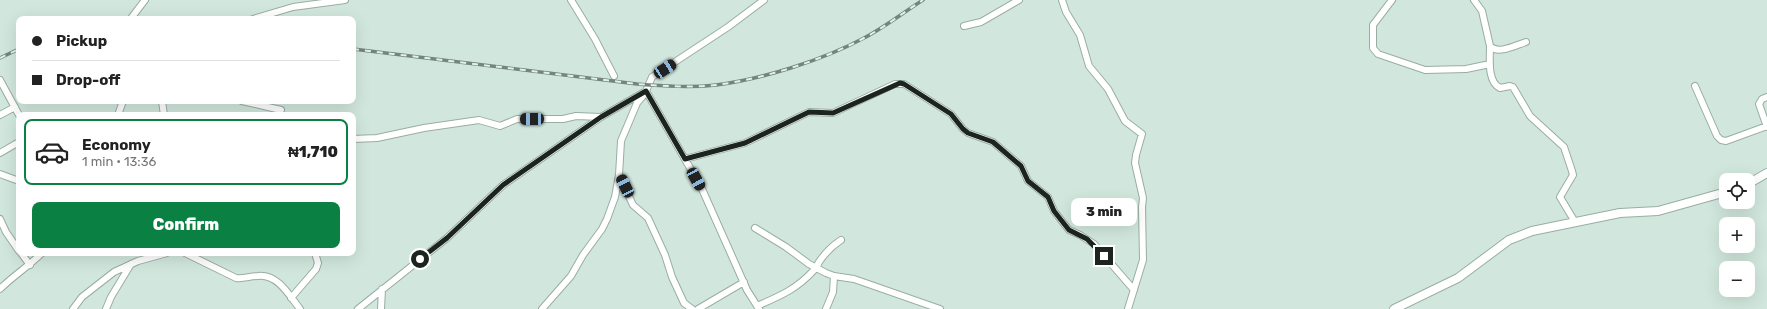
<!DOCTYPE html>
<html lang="en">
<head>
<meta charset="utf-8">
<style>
	body { margin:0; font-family:Rubik,sans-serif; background:#f2f2f2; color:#222; height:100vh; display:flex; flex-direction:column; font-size:15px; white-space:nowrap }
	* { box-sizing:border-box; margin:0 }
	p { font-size:13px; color:#767676 }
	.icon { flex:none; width:22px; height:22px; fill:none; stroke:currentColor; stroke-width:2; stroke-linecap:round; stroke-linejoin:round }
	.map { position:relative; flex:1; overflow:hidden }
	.panel { position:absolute; left:16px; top:112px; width:340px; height:144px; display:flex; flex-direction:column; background:#fff; border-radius:8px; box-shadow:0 4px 16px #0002 }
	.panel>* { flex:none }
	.top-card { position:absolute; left:16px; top:16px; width:340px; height:88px; border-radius:8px; box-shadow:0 4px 16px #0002; display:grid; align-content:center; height:88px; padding:0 16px; background:#fff }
	.fabs { position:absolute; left:1719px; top:173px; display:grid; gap:8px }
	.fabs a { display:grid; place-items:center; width:36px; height:36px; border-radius:8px; background:#fff; box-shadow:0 4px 16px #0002; font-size:20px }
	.end { position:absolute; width:18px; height:18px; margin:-9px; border:5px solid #1c2420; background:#fff; box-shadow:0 0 0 2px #fff }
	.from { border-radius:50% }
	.bubble { position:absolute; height:28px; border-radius:8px; background:#fff; box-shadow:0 4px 16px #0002; font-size:13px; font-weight:800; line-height:28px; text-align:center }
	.car { position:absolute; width:12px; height:24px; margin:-12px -6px; border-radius:5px; box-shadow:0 0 3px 1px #0007; background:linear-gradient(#222 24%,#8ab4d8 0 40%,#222 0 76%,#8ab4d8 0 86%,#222 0) }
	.top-card b { display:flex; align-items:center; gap:14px; height:38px; font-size:15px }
	.top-card b+b { border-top:1px solid #e0e0e0 }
	.top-card i { width:10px; height:10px; background:#222 }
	ul { padding:7px 0 0; list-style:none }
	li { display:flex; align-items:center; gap:12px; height:66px; margin:0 8px 6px; padding:0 8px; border:2px solid #e0e0e0; border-radius:8px }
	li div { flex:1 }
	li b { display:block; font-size:15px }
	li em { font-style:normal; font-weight:800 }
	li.current { border-color:#0b8043 }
	li>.icon { width:36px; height:36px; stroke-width:1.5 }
	.primary-button { display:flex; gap:8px; margin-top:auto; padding:8px 16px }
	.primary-button a { flex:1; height:46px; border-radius:8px; background:#0b8043; color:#fff; font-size:16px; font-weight:800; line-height:46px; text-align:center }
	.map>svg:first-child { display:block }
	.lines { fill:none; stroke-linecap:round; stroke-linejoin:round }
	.minor-casing { stroke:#99ada4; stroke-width:8 }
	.tertiary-casing { stroke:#99ada4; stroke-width:10 }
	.minor { stroke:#fff; stroke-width:6 }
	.tertiary { stroke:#fff; stroke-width:8 }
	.rail-casing { stroke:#75847d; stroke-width:3.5 }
	.rail { stroke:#def4ea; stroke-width:2; stroke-dasharray:6; stroke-linecap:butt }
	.route { stroke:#1c2420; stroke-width:5 }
</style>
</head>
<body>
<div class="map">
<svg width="1767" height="309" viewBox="0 0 1767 309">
	<rect width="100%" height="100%" fill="#d1e7dd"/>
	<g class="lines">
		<defs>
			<path id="minor" d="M571,0l24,39 19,37
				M1062,0l4,12 14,23 9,31 19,23 17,32 17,13 -6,21 -1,8 8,35 -1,9 1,53 -15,49
				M1392,0l-19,25v23l5,6 47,16 41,-1 24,-5
				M1474,0l8,11 8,35c8,9 26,-1 36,-4
				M132,17l13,-17
				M253,19l40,-12 52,-7
				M964,26l17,-4 38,-22
				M1490,46c0,12 -3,36 10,42l10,-2 3,1 17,29 34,31 8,24 1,4 -13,22 15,25
				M0,80l19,35
				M1695,86l22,50 4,4 5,1 41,-15
				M646,91l56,98 45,101 12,19
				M1767,97l-5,2 -3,5 8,23
				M162,101l2,14
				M242,101l39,9
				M0,115l15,-8
				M118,115l5,-14
				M353,139l24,-1 47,-10 55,-8 21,6 17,-7h46l13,-3 25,1
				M0,153l19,-11
				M685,159l60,-16 64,-31 24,1 62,-29h9l47,30 12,15 5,4 25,9 28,24 7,15 20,16 6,14 15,19 11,5 14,9 40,46
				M0,174l19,7
				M619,175l14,30 15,13 17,37 7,22 12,26 8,6
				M0,219l6,13 13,19
				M755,228l31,19 23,17 17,9 8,3 20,3 86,30
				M21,253l9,12
				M185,253l51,25c8,1 14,-2 22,-2 20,-2 31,19 42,33
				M0,289c13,-13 29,-23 42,-36
				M291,298l25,-29 2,-6 -3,-10
				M757,306c23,-10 40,-17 57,-36 3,-2 3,-5 5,-8 6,-9 13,-16 22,-22
				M73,309l9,-12 32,-25 24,-11 29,-8
				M106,309l5,-12 20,-33
				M358,309l89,-71 56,-53 98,-68 45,-26 6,-14 76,-50 36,-27
				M381,309l1,-20
				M542,309l29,-33 12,-21 19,-26 5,-10 8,-22 4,-22 2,-34 16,-38 6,-7
				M698,309l46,-27
				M826,309l7,-17 1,-16"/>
			<path id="tertiary" d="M1748,184l19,-11
				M1394,309l64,-31 51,-38 23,-9 88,-18 38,-2 68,-19"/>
		</defs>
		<use href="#minor" class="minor-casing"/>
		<use href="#tertiary" class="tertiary-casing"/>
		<use href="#minor" class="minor"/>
		<use href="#tertiary" class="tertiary"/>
		<defs>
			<path id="rail" d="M353,49l284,35c26,2 53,4 79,1 47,-6 107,-25 148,-47 21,-11 40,-26 59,-38
				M0,58l19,-9"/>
		</defs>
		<use href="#rail" class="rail-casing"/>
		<use href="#rail" class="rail"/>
	</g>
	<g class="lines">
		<path class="route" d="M420,259l27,-21 56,-53 98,-68 45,-26 39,68 60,-16 64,-31 24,1 67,-30 4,1 47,30 12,15 5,4 25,9 28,24 7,15 20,16 6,14 15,19 18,9 17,17"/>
	</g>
</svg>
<div class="fabs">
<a><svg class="icon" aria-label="locate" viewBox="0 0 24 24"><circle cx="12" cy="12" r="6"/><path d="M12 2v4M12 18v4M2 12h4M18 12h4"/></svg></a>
<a>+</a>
<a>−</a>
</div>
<i class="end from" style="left:420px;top:259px"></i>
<i class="end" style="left:1104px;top:256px"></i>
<div class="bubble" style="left:1071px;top:198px;width:66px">3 min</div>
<i class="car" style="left:665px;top:69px;rotate:57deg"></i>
<i class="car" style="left:532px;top:119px;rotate:269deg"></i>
<i class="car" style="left:696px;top:179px;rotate:151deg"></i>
<i class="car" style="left:625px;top:186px;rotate:334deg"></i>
<div class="top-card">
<b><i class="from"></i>Pickup</b>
<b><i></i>Drop-off</b>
</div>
<section class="panel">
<ul>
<li class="current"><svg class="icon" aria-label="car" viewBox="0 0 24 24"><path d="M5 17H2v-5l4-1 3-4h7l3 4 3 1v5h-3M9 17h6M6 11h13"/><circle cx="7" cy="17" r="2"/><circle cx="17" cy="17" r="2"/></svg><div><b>Economy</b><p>1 min · 13:36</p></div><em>₦1,710</em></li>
</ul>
<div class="primary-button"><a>Confirm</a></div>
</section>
</div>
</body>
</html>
